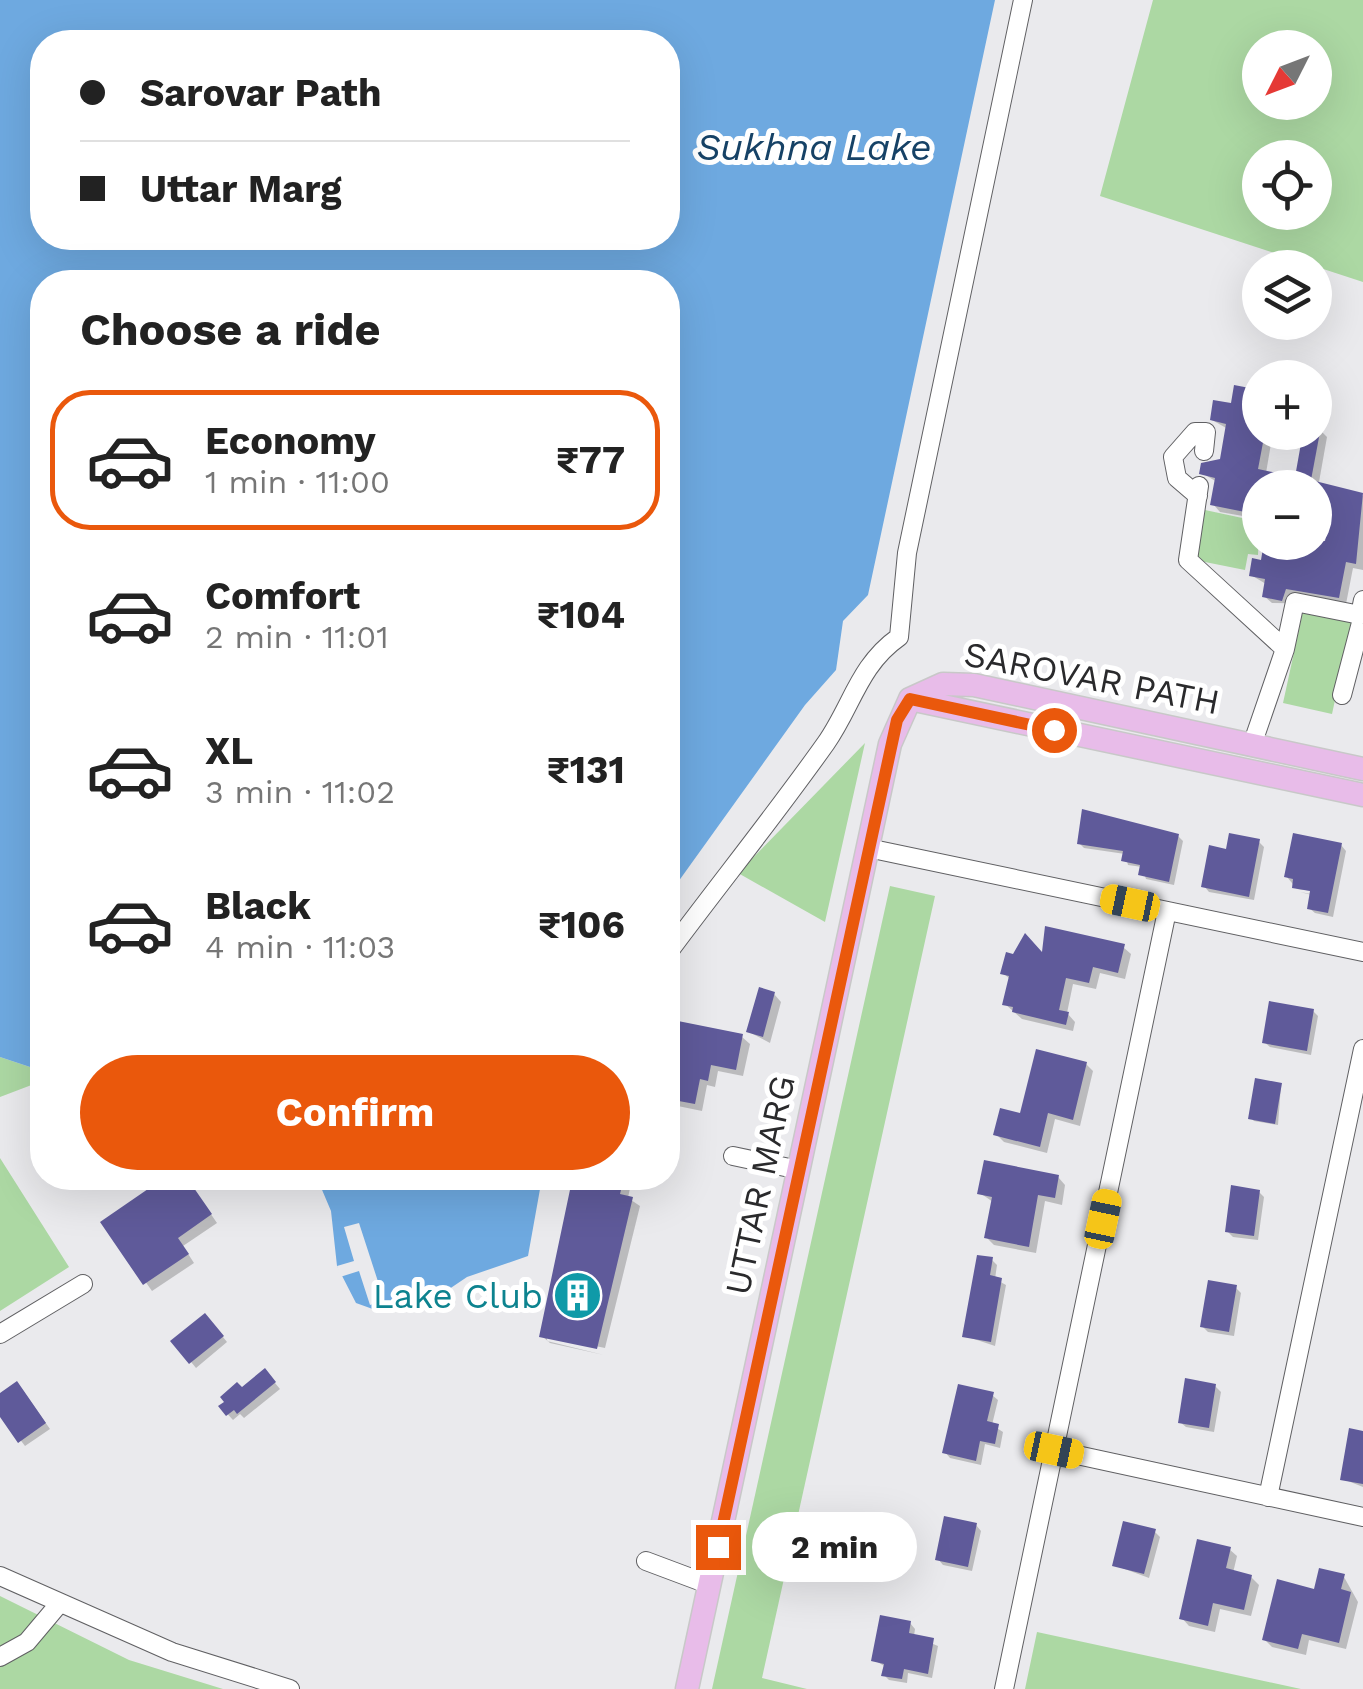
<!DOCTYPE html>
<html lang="en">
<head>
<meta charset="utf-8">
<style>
	body { margin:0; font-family:"Work Sans",sans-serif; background:#f6f6f6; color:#222; height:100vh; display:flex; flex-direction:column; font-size:38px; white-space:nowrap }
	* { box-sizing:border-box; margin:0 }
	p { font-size:32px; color:#767676 }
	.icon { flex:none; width:55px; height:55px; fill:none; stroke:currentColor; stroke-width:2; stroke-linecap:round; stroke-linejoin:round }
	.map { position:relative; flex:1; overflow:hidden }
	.sheet { position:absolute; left:30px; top:270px; width:650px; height:920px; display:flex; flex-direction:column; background:#fff; border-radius:40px; box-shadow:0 10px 40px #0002 }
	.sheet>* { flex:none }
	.hud { position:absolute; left:30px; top:30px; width:650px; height:220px; border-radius:40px; box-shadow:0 10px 40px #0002; display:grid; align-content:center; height:220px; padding:0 50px; background:#fff }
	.needle { width:65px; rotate:228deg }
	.fabs { position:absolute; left:1242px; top:30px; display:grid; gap:20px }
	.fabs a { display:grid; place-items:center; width:90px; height:90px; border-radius:50%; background:#fff; box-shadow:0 10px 40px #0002; font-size:50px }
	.end { position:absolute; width:45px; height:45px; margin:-22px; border:12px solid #ea580c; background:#fff; box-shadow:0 0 0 5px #fff }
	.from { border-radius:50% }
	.bubble { position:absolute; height:70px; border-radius:35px; background:#fff; box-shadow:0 10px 40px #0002; font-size:32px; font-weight:700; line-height:70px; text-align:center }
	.car { position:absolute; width:30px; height:60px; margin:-30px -15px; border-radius:12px; box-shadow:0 0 8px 2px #0007; background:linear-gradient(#f5c518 24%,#345 0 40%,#f5c518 0 76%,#345 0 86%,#f5c518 0) }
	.hud b { display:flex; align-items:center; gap:35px; height:95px; font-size:38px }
	.hud b+b { border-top:2px solid #e0e0e0 }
	.hud i { width:25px; height:25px; background:#222 }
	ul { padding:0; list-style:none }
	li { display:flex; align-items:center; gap:30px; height:140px; margin:0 20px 15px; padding:0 30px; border:5px solid transparent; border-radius:40px }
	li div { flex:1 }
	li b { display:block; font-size:38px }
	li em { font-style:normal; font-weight:700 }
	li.active { border-color:#ea580c }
	li>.icon { width:90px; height:90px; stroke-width:1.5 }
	h2 { padding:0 50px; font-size:45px; line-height:120px }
	.button { display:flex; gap:20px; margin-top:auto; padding:20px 50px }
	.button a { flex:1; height:115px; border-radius:60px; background:#ea580c; color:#fff; font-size:40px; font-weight:700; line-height:115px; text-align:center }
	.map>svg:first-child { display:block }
	.green { fill:#acd8a3; fill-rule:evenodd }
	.water { fill:#6ea9e0; fill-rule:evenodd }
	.pier { fill:#eaeaed }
	.shadow { fill:#0003 }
	.building { fill:#5f5a9a }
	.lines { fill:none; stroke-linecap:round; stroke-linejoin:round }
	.minor-casing { stroke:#606063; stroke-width:20 }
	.major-casing { stroke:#c8c8c8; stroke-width:25 }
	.minor { stroke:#fff; stroke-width:18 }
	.major { stroke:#e8bce9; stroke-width:22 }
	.route { stroke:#ea580c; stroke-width:12 }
	.labels { text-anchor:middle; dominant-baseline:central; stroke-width:10; stroke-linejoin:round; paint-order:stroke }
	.street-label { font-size:35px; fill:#2a2a2c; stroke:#fff }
	.culture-label { font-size:35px; fill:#0d838f; stroke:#fff; text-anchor:end }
	.water-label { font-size:38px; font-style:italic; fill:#164266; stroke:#fff }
</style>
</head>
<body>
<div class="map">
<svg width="1363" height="1689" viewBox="0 0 1363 1689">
	<rect width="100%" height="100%" fill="#eaeaed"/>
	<path class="green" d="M1153,0h210v282l-263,-86zM1260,48h55v54h-55zM1260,158h55v54h-55z
		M1251,500l9,2 -2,53 -10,-1 -3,16 -50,-10 10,-50 42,9z
		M1303,611l49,11 -20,92 -49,-11z
		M865,743l-40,179 -87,-49z
		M890,886l45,10 -173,782 45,11h-95z
		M0,1057l42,14v10l-42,16z
		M0,1158l69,109 -69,44z
		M0,1596l129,64 94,29h-223z
		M1037,1632l264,57h-276z"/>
	<path class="water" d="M0,0h995l-127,595 -25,26 -7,49 -31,35 -137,191v-614h-626v789l-42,-14zM42,42h626v196h-626z
		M317,1178h225l-14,78 -61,21 -40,27 -25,7 -21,1 -25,-9 -19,-37 -6,-55z"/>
	<path class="pier" d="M359,1223l25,77 -14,5 -11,-34 -19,6 -3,-11 17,-5 -10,-34z"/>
	<path class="shadow" d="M1260,392v40h13l-7,41 31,6 18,-50 5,1 7,7 -8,45 6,6 38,8v74l-10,-2 -7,36 -74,-1 -8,-7 2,-12 -15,-9 12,-12 64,-19 6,-29 -18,-3v-24h-55v31l-40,-7 -7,-8 4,-22 -15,-9 20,-12 6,-32 -16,-9z
		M1178,836l5,5 -9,44 -28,-6 -4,-12 -14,-2 -3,-11 -41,-6 -4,-4z
		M1259,842l5,5 -10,53 -45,-8 -5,-6 24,-34z
		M1341,845l5,6 -13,66 -18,-4 -6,-5 3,-13 -12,-3 22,4 1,-4 -26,-3 -10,-12z
		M1123,947l8,7 -6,25 -25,-6 -4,16 -23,-5 -6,29 8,9 -2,9 -51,-12 -17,-15 6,-24 -8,-7 41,-16z
		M774,994l7,8 -11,41 -21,-11z
		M1313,1011l5,5 -7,39 -41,-8 -6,-5z
		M668,1022l74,15 8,7 -7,32 -25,-5 -3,16 -8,-2 -5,26 -34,-7z
		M1086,1064l7,7 -13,55 -25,-7 -8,34 -43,-11 -8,-8z
		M1281,1085l-3,40 -24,-4 -3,-3z
		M1058,1177l7,8 -3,20 -17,-4 -9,52 -42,-8 -7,-7 6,-36 -13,-9z
		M169,1178h17l31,45 -34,23 11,17 -42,28 -49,-69z
		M599,1178h33l-4,20 12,8 -35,142 -58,-12v5l57,14 -54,-12 -8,-7z
		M1259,1192l5,5 -6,43 -25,-3 -6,-6z
		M992,1260l5,5 -2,14 11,6 -11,61 -30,-10z
		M1236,1288l5,5 -7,43 -26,-4 -6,-6z
		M210,1321l17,21 -31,26 -22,-27z
		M270,1377l10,12 -36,29 -4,-4 -7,6 -12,-13z
		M1215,1386l6,6 -7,40 -28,-5 -6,-5z
		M22,1389l28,40 -25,17 -25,-33v-17z
		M992,1395l6,5 -6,25 11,7 -3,16 -15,-4 -4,21 -31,-7 -5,-6z
		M1363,1433v54l-20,-8z
		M976,1525l5,6 -9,40 -29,-6 -5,-6z
		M1154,1531l6,6 -11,41 -35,-13z
		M1229,1549l8,7 -4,17 18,4 8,8 -8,31 -31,-7 -5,23 -26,-6 -7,-8z
		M1344,1577l14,25 -12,47 -37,-9 -3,15 -34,-8 -8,-8 51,-47z
		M910,1623l5,6 -1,7 24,10 -6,32 -24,-5 -1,10 -18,-3 -5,-5 2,-8 -12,-7z"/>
	<path class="building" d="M1234,385l26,5v42h5l-7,37 37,8 8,-45h17l-9,48 52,13 -7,71 -10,-2 -7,36 -53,-9 -4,12 -20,-4 3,-18 -16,-3 3,-18 9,2 3,-18 61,-1 6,-31 -16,-3v-19h-55v10l-12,-3 -3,17 -35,-7 5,-27 -16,-4 2,-11 19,-4 6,-35 -16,-4 3,-20 18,3z
		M1082,809l97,25 -10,48 -31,-7 2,-10 -19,-4 2,-10 -46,-7z
		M1229,833l31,6 -11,58 -48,-10 8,-42 17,4z
		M1293,833l49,10 -14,70 -21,-4 3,-18 -18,-3 1,-9 -9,-2z
		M1045,926l80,18 -7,29 -25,-6 -4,16 -23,-5 -7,32 10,2 -3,13 -54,-13 1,-5 -11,-2 7,-29 -9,-2 6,-22 7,2 12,-21 17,19z
		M759,987l16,5 -12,45 -17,-5z
		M1269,1001l45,8 -7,42 -45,-8z
		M668,1019l75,15 -7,36 -25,-5 -3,16 -8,-2 -5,25 -27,-5z
		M1036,1049l51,13 -14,58 -25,-7 -8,34 -47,-12 7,-27 20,5z
		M1255,1078l27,5 -7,41 -27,-5z
		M984,1160l75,15 -4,23 -17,-3 -9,52 -45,-9 8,-41 -15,-3z
		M164,1178h23l25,36 -34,24 11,16 -46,31 -43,-63z
		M597,1178h27l-4,16 13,3 -36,152 -58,-12 32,-152 23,5z
		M1231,1185l29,5 -6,46 -29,-4z
		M977,1255l16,2 -3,18 12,3 -11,64 -29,-5z
		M1208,1280l29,5 -8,47 -29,-5z
		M205,1313l19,23 -35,28 -19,-23z
		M265,1368l11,14 -39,32 -3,-4 -8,6 -8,-10 6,-4 -4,-5 17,-15 5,5z
		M1185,1378l31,6 -7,44 -31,-5z
		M17,1381l29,42 -28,20 -18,-26v-24z
		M958,1384l36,8 -7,29 12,3 -4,20 -15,-3 -4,20 -34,-8z
		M1349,1428l14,3v53l-23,-4z
		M944,1516l33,7 -9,44 -33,-7z
		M1123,1521l33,8 -12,45 -32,-8z
		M1197,1539l34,8 -5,21 26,7 -8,35 -31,-7 -5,23 -29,-7z
		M1319,1568l26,6 -4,15 10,3 -12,51 -37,-9 -4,15 -36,-9 15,-61 37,10z
		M880,1615l31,6 -2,12 25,5 -6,36 -24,-5 -2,10 -21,-3 3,-12 -13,-3z"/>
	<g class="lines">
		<defs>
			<path id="minor" d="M1199,486l-11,74 97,89
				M1198,496l-21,-18 -4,-21 22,-25h11l-2,19
				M1342,695l21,-80
				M1252,745l33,-96 10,-47 65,13 3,-15
				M868,848l495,104
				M668,953c52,-70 107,-138 158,-210 26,-37 33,-78 73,-106l8,-84 116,-553
				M733,1156l66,14
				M0,1334l83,-50
				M1054,1450l309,67
				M1268,1497l95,-448
				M646,1561l64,24
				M0,1576l172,76 118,37
				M0,1657l27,-15 32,-38
				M1004,1689l163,-778"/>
			<path id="major" d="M910,699l33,-15 31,1 389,84
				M910,699l453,96
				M687,1689l203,-945 20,-45"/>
		</defs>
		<use href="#minor" class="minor-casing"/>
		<use href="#major" class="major-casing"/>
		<use href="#minor" class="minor"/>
		<use href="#major" class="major"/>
	</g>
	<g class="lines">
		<path class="route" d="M718,1547l179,-827 13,-21 144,31"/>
	</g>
	<defs>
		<symbol id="building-disc" viewBox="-11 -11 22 22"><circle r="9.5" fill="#0f9aa8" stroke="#fff"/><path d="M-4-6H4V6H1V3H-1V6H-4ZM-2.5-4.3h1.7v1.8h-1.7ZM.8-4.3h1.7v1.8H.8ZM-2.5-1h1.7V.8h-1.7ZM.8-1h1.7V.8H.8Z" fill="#fff"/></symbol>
	</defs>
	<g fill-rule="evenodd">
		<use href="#building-disc" x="550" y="1268" width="55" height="55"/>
	</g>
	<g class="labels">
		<g class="street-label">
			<text transform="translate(1092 678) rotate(11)">SAROVAR PATH</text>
			<text transform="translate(760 1185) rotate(-78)">UTTAR MARG</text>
		</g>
		<g class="culture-label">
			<text x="543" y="1296">Lake Club</text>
		</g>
		<g class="water-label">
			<text x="814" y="147">Sukhna Lake</text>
		</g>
	</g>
</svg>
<div class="fabs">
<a><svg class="needle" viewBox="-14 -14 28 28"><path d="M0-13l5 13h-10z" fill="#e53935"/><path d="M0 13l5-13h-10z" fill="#767676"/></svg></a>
<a><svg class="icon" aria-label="locate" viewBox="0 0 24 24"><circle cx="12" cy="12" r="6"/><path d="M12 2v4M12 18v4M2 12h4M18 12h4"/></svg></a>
<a><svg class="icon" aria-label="layers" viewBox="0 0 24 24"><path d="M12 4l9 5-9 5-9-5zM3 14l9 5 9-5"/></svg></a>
<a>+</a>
<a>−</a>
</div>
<i class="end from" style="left:1054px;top:730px"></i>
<i class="end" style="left:718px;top:1547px"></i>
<div class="bubble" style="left:752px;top:1512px;width:165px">2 min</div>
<i class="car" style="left:1130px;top:903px;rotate:282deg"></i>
<i class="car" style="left:1103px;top:1219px;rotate:12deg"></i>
<i class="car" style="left:1054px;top:1450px;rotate:102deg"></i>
<div class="hud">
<b><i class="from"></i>Sarovar Path</b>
<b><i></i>Uttar Marg</b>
</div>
<section class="sheet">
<h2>Choose a ride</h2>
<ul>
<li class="active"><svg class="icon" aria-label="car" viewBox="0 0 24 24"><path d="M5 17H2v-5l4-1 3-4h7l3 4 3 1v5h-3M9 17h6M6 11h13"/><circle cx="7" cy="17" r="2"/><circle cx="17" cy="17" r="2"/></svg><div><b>Economy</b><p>1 min · 11:00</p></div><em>₹77</em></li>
<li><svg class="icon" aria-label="car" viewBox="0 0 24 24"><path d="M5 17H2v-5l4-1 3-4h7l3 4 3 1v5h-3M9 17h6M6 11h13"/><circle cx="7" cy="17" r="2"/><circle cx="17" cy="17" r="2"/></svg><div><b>Comfort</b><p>2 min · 11:01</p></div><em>₹104</em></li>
<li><svg class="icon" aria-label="car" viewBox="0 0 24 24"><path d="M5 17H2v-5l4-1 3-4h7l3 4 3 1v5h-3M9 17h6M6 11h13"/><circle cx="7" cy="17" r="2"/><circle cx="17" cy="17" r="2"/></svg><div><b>XL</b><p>3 min · 11:02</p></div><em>₹131</em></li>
<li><svg class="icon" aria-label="car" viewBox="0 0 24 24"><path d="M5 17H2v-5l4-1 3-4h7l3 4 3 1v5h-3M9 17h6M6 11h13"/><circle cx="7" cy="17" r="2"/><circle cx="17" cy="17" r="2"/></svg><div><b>Black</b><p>4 min · 11:03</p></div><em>₹106</em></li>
</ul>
<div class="button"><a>Confirm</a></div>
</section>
</div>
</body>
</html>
